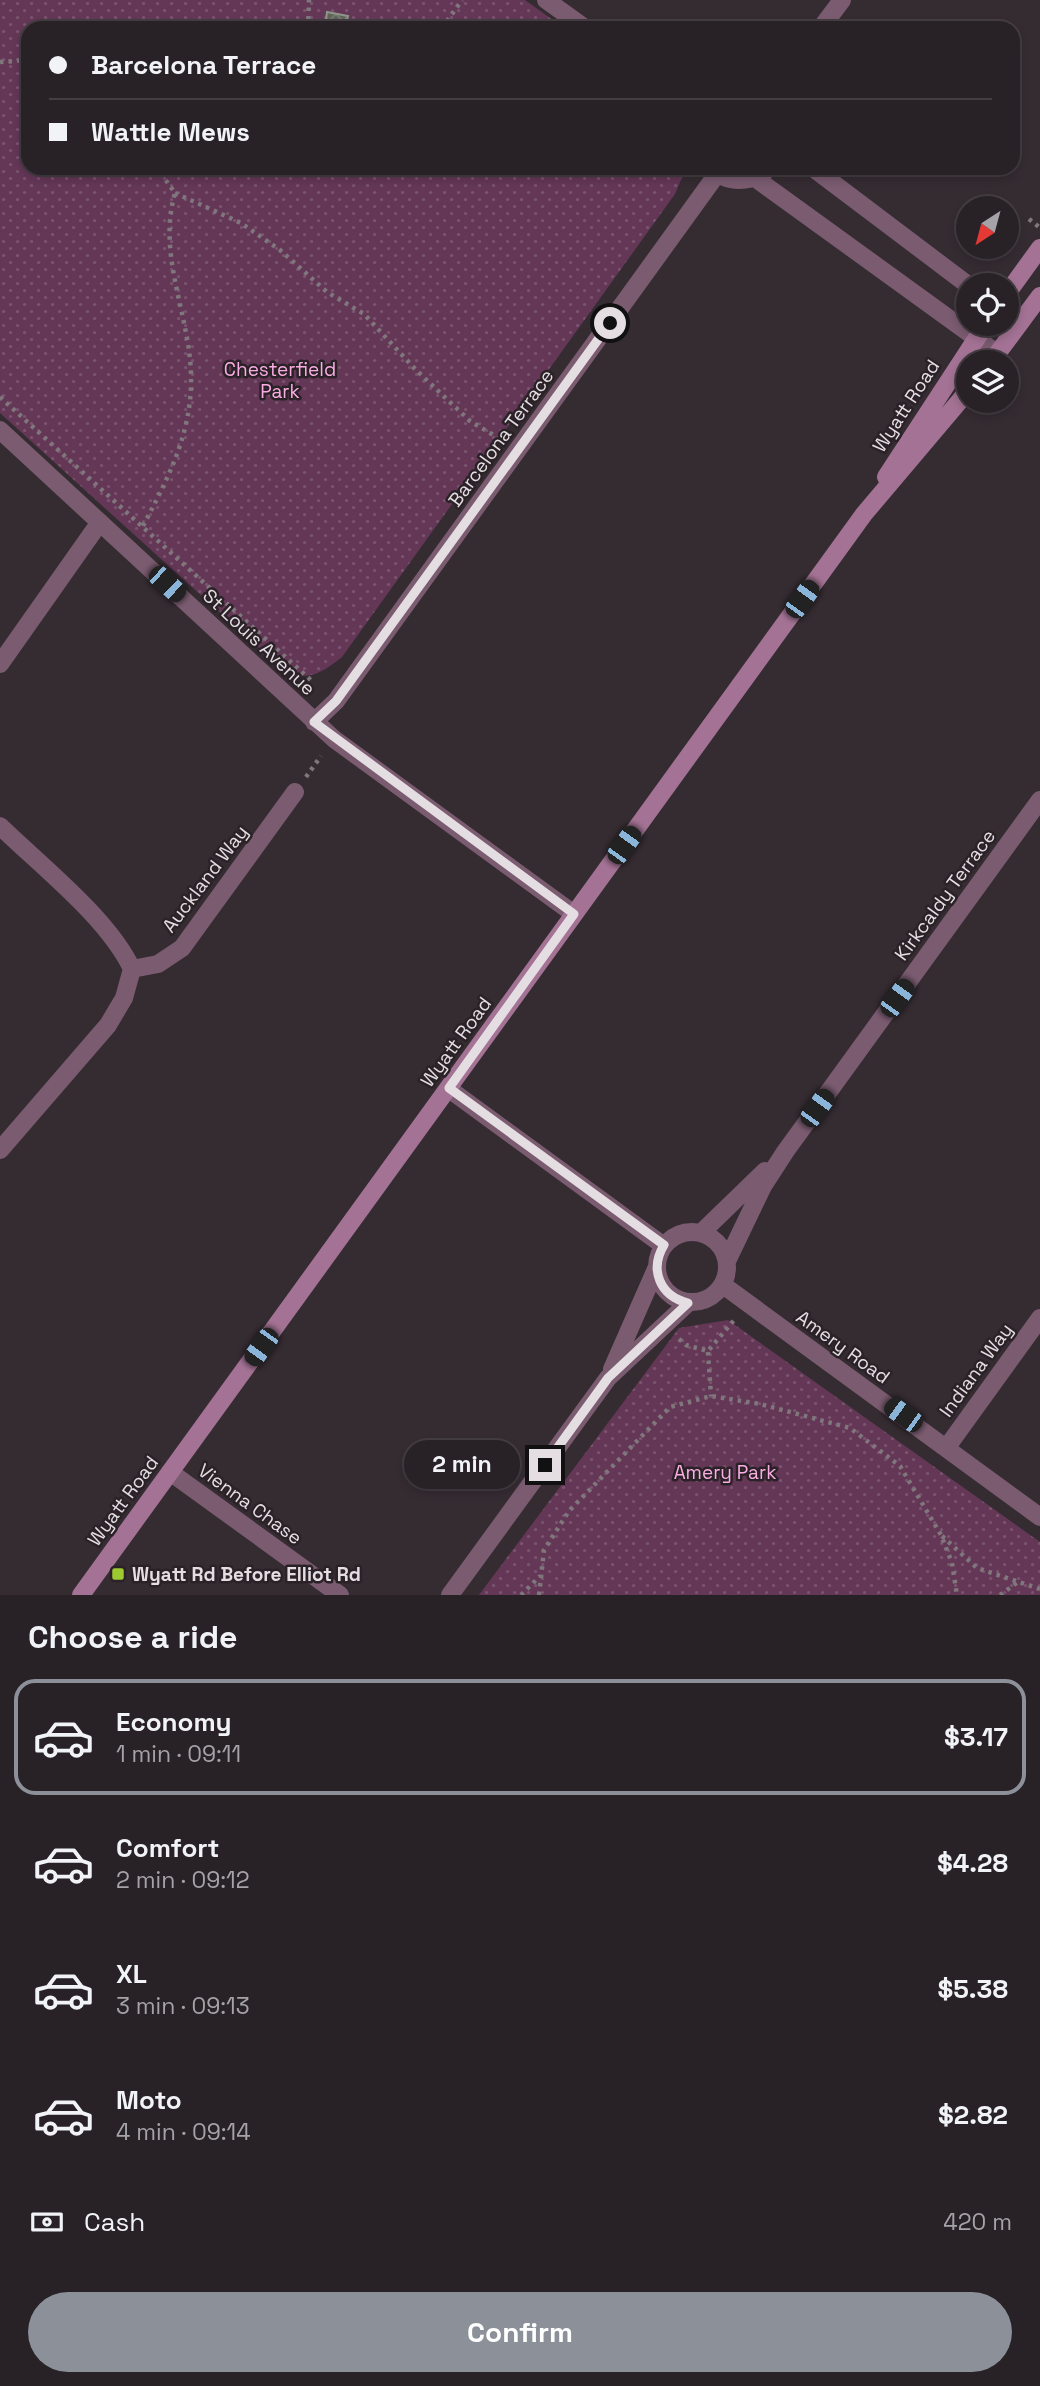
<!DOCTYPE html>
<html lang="en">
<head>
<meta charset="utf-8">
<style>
	body { margin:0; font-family:"Space Grotesk",sans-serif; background:#30292e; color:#f1f3f6; height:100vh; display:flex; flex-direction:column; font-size:26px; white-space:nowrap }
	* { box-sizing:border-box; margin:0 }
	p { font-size:23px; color:#a5a3a7 }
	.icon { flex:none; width:38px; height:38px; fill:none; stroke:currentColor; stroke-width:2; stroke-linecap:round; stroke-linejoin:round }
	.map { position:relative; height:1595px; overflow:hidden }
	.sheet { display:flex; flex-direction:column; background:#282126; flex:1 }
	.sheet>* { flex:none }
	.top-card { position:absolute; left:21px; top:21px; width:999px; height:154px; border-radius:21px; box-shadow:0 4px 10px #0003,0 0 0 2px #443e43; display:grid; align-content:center; height:154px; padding:0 28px; background:#282126 }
	.needle { width:46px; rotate:216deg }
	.fabs { position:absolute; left:956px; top:196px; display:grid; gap:14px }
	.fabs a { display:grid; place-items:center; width:63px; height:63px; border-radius:50%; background:#282126; box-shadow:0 4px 10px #0003,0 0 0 2px #443e43; font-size:35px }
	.end { position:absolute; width:32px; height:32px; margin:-16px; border:9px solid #e4dee2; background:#111; box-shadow:0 0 0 4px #111 }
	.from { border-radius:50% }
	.bubble { position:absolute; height:49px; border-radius:24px; background:#282126; box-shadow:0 4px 10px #0003,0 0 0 2px #443e43; font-size:23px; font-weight:600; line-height:49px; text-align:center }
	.car { position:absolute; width:21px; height:42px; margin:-21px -10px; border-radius:9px; box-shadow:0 0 5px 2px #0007; background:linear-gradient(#222 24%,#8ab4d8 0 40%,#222 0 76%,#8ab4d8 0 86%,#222 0) }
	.top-card b { display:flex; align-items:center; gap:24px; height:66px; font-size:26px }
	.top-card b+b { border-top:2px solid #443e43 }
	.top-card i { width:18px; height:18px; background:#f1f3f6 }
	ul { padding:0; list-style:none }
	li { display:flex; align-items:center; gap:21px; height:116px; margin:0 14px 10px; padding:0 14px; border:4px solid transparent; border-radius:21px }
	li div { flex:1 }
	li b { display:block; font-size:26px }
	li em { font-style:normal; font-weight:600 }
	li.on { border-color:#8c9099 }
	li>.icon { width:63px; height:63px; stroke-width:1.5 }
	h2 { padding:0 28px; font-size:32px; line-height:84px }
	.pay { display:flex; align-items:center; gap:18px; height:77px; padding:0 28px; font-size:26px }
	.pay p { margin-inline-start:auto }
	.primary-button { display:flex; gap:14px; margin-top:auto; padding:14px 28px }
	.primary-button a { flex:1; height:80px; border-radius:42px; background:#8c9099; color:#fff; font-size:28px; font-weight:600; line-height:80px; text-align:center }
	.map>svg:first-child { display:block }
	.park { fill:url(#park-dots) }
	.building { fill:url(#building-cross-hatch); stroke:#909589; stroke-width:2 }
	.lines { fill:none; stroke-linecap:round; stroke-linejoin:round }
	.path { stroke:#7f777c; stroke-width:4.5; stroke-dasharray:3.5 5; stroke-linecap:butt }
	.street { stroke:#7a5b70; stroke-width:18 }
	.secondary { stroke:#a37294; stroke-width:18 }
	.route { stroke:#e4dee2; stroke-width:9 }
	.poi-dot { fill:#9dca30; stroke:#2b2228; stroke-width:2.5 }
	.labels { text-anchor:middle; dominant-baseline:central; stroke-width:5; stroke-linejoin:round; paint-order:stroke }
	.park-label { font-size:19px; fill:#fbade3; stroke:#2b2228 }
	.street-label { font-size:19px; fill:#e4dee2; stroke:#2b2228 }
	.poi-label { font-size:19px; font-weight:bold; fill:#e4dee2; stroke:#2b2228; text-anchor:start }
</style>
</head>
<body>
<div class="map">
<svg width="1040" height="1595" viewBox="0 0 1040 1595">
	<defs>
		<pattern id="park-dots" width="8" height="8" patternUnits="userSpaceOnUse" patternTransform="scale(1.75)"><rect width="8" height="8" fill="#643757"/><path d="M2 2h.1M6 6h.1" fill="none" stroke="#7a546f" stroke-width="1.8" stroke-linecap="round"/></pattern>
		<pattern id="building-cross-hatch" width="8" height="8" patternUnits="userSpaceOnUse" patternTransform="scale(1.75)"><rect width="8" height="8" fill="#5f6459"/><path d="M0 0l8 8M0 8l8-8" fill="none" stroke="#767a71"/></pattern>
	</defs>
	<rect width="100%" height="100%" fill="#352c32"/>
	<path class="park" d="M0,0h525l39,28h-536v140h658l-11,26 -333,463c-33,26 -41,24 -74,-1l-268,-243z
		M728,1320l312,222v53h-561l200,-267z"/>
	<path class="building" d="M327,12l21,4 -3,12h-20z"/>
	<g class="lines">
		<path class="path" d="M309,21l16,3
			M308,28l1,-28
			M442,28l20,-28
			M0,62l28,-2
			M175,193l66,30 39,27 47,42 37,22 53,57 53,50 30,18
			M1029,219l10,8
			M0,397l314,286
			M143,526c24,-46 47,-89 48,-142 2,-64 -35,-126 -16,-191l-18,-25
			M306,777l15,-21
			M679,1339l7,6 22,6 27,-32
			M708,1352l3,44
			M942,1536l35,32 63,21
			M521,1595l19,-19
			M539,1595l5,-45 25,-39 101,-104 41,-11 49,8 90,24 50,38 41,69 11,28 5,32
			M1000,1595l18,-13"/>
		<path class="street" d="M546,0l39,28
			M821,28l21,-28
			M710,168c17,16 42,16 59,0
			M813,168l155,117
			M755,178l243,176
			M1006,314l13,10
			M0,430l334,309 240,175
			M0,664l100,-142
			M314,722l22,-21 381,-527
			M0,826c41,40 108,92 132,143
			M449,1089l215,157
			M0,1150l108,-125 16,-27 8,-29 26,-5 24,-16 113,-156
			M657 1267a35 35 0 1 1 70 0a35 35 0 1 1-70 0Z
			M701,1233l64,-62
			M727,1261l36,-75 22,-34 255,-352
			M723,1285l317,232
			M612,1369l44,-100
			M947,1447l93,-129
			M170,1472l170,123
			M450,1595l158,-217 80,-75"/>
		<path class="secondary" d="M1006,295l34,-47
			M991,362l49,-66
			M886,477l100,-153
			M81,1595l783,-1081 104,-123"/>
	</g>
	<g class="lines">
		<path class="route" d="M545,1465l63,-87 80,-75c-28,-7 -39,-33 -24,-58l-215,-157 125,-174 -260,-192 22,-21 274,-378"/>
	</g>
	<rect class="poi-dot" x="111" y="1567" width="14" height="14" rx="3.5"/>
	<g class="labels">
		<g class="park-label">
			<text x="280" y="369">Chesterfield<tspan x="280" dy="22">Park</tspan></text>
			<text x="725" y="1472">Amery Park</text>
		</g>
		<g class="street-label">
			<text transform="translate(906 406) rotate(-57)">Wyatt Road</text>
			<text transform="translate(501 438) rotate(-54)">Barcelona Terrace</text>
			<text transform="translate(259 642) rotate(43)">St Louis Avenue</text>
			<text transform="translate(205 879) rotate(-53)">Auckland Way</text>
			<text transform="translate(945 895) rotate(-54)">Kirkcaldy Terrace</text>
			<text transform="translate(456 1042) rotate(-54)">Wyatt Road</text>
			<text transform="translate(843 1347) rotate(36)">Amery Road</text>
			<text transform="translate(976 1370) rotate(-54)">Indiana Way</text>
			<text transform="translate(123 1501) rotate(-54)">Wyatt Road</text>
			<text transform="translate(250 1504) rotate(36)">Vienna Chase</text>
		</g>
		<g class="poi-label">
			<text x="132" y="1574">Wyatt Rd Before Elliot Rd</text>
		</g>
	</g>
</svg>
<div class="fabs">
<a><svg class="needle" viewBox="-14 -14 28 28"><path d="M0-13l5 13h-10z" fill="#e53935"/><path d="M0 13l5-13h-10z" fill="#a5a3a7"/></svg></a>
<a><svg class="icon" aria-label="locate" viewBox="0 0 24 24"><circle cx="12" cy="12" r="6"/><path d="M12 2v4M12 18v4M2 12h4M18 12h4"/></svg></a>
<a><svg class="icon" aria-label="layers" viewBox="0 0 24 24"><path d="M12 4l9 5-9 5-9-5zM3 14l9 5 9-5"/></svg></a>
</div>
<i class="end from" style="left:610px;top:323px"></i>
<i class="end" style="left:545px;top:1465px"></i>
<div class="bubble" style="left:404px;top:1440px;width:116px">2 min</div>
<i class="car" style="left:167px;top:584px;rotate:133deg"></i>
<i class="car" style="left:802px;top:599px;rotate:36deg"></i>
<i class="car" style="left:624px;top:845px;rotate:36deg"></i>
<i class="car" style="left:897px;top:998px;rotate:36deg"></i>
<i class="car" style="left:817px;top:1108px;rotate:36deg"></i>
<i class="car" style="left:261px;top:1347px;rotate:216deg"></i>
<i class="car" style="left:903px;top:1415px;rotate:306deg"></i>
<div class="top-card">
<b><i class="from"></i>Barcelona Terrace</b>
<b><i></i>Wattle Mews</b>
</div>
</div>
<section class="sheet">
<h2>Choose a ride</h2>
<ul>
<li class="on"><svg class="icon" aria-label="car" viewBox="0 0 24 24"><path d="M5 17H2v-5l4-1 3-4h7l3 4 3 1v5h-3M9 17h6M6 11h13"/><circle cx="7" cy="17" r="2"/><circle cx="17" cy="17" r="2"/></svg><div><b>Economy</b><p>1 min · 09:11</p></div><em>$3.17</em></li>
<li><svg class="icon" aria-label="car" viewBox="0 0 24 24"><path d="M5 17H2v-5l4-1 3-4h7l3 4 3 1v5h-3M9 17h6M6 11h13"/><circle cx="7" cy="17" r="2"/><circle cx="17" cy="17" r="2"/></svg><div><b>Comfort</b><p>2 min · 09:12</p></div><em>$4.28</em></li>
<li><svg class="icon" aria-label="car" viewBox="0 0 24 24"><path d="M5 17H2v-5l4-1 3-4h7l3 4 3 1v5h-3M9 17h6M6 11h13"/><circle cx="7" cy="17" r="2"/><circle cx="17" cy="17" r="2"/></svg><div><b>XL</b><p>3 min · 09:13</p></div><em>$5.38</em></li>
<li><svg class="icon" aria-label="car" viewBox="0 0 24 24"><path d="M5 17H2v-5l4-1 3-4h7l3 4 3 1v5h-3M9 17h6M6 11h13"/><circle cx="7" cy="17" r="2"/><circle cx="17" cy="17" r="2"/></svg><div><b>Moto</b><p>4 min · 09:14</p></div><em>$2.82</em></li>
</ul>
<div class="pay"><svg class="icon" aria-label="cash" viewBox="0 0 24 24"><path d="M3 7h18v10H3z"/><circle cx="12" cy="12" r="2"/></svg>Cash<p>420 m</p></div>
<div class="primary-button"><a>Confirm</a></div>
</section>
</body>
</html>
